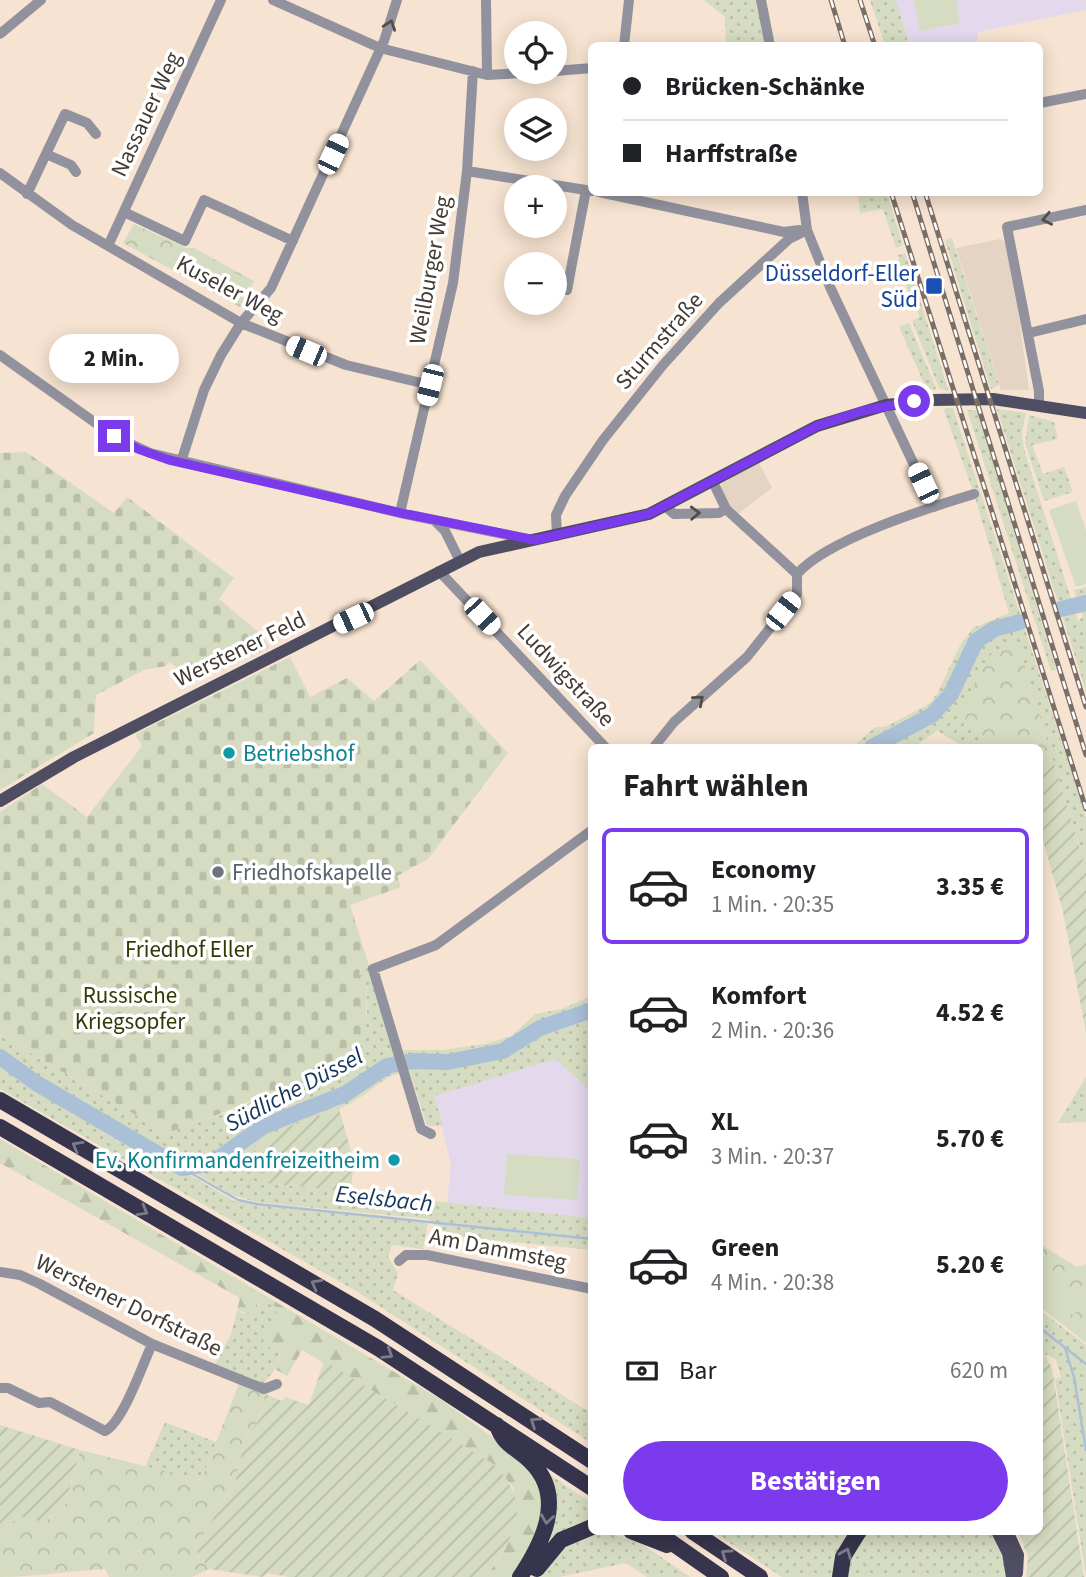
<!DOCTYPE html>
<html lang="de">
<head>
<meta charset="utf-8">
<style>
	body { margin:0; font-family:"Source Sans 3",sans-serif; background:#f6f6f6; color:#202124; height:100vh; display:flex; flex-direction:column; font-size:26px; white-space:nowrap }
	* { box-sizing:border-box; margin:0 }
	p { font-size:23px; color:#757577 }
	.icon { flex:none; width:38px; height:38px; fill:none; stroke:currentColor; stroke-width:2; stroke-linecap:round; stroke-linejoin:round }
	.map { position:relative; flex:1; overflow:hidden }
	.side { position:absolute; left:588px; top:744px; width:455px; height:791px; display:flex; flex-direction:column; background:#fff; border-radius:10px; box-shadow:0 4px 18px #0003 }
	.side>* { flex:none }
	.guide { position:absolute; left:588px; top:42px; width:455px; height:154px; border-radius:10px; box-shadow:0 4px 18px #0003; display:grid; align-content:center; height:154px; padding:0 35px; background:#fff }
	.fabs { position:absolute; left:504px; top:21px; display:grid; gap:14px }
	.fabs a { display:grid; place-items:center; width:63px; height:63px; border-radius:50%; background:#fff; box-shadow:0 4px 18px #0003; font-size:35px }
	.end { position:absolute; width:32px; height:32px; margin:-16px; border:9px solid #7c3aed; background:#fff; box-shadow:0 0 0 4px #fff }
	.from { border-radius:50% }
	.bubble { position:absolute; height:49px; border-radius:24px; background:#fff; box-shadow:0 4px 18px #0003; font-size:23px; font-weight:700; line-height:49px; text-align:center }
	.car { position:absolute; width:21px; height:42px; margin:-21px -10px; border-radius:9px; box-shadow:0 0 5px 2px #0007; background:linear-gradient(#fff 24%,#345 0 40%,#fff 0 76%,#345 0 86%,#fff 0) }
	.guide b { display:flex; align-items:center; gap:24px; height:66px; font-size:26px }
	.guide b+b { border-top:2px solid #e0e0e0 }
	.guide i { width:18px; height:18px; background:#202124 }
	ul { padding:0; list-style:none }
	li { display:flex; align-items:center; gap:21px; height:116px; margin:0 14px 10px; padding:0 21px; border:4px solid transparent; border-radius:10px }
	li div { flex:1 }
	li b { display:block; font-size:26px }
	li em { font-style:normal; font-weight:700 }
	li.on { border-color:#7c3aed }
	li>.icon { width:63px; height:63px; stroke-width:1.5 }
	h2 { padding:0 35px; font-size:32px; line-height:84px }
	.pay { display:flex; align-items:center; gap:18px; height:77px; padding:0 35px; font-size:26px }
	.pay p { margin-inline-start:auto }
	.cta { display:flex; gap:14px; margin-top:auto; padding:14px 35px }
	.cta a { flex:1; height:80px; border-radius:42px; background:#7c3aed; color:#fff; font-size:28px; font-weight:700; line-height:80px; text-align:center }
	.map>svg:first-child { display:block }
	.commercial { fill:#e5d4c3 }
	.education { fill:#e4d8ec }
	.grass { fill:url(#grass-dots) }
	.forest { fill:url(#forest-firs) }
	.cemetery { fill:url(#cemetery-stones) }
	.park { fill:url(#park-crowns) }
	.garden { fill:url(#garden-furrows) }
	.pitch { fill:#d6dcc1 }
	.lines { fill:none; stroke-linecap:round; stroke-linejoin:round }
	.stream { stroke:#aac0d7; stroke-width:2.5 }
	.river { stroke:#aac0d7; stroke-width:16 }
	.minor { stroke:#92929e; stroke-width:10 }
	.major { stroke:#4e4d62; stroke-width:12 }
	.highway { stroke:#36354d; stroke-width:16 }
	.rail-casing { stroke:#7b6f65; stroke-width:5 }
	.rail { stroke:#fff; stroke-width:2.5; stroke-dasharray:8; stroke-linecap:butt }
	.oneway { stroke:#534c49 }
	.oneway2 { stroke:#7c7c8b }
	.route { stroke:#7c3aed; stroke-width:9 }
	.transit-dot { fill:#1a4fb4; stroke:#fff; stroke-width:2.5 }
	.culture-dot { fill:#0f9aa8; stroke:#fff; stroke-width:2.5 }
	.worship-dot { fill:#6b7280; stroke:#fff; stroke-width:2.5 }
	.labels { text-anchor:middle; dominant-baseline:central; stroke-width:7; stroke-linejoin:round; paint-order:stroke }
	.street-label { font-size:23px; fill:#433b34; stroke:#fff }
	.transit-label { font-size:23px; fill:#164399; stroke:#fff; text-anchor:end }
	.culture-label { font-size:23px; fill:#0d838f; stroke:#fff; text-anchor:start }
	.worship-label { font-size:23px; fill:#5b616d; stroke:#fff; text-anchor:start }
	.park-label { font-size:23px; fill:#323905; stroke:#fff }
	.water-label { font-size:24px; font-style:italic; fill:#163759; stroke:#fff }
</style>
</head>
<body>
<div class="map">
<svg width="1086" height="1577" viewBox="0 0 1086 1577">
	<defs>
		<pattern id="grass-dots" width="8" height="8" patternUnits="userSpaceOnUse" patternTransform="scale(1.75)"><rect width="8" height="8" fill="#d6dcc1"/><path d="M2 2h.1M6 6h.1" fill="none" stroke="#b9bea6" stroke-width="1.8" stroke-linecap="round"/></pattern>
		<pattern id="forest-firs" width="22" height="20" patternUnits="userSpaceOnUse" patternTransform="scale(1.75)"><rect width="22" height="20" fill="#d6dcc1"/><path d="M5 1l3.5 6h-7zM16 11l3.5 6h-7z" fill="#b9bea6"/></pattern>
		<pattern id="cemetery-stones" width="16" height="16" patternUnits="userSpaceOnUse" patternTransform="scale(1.75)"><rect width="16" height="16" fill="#d6dcc1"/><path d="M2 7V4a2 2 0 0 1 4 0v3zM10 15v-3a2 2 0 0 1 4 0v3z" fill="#b9bea6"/></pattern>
		<pattern id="park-crowns" width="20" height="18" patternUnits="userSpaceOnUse" patternTransform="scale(1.75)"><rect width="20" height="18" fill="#d6dcc1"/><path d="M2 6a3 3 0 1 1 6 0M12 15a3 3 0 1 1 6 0" fill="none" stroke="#b9bea6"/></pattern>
		<pattern id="garden-furrows" width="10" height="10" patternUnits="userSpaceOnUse" patternTransform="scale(1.75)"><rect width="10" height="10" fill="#d6dcc1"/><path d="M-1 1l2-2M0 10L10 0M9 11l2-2" fill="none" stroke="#b9bea6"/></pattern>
	</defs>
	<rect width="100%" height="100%" fill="#f7e3d1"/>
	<path class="commercial" d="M1000,239l9,5 20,146h-28l-45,-142z
		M757,459l15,29 -33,25 -6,1 -13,-19 2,-13z"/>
	<path class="education" d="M880,0h206v10l-108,22 -1,13h-82z
		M556,1059l35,33v126l-144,-15 4,-39 -17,-68z"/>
	<path class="grass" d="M704,0h54l8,45h-40l-1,-28z
		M870,0h26l13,45h-24z
		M858,193h29l16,52 -7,3 -13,-39 -23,4z
		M952,238l47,147 -8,4 -46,-149z
		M905,253l43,136v2l-9,-3 -27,-67 8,-4 -25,-56 5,-2 -2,-4z
		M909,323l27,65v1l-9,1 -28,-63z
		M946,408h7l133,409v52l-33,-109 -13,4v-17h-75l-28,-16 -23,16h-61l22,-20h10l44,-23 8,-10 22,-47 14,-19 36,-15 -35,-119 -30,-84z
		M997,409l29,4 -4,20 2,16 54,172 5,-4 -9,-27 12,-3v104z
		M967,410h10l79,260 -5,1z
		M1029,415l25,7 4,17 -26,6 11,29 21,-7 9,25 -29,9 -19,-58z
		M368,962l34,110c-21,6 -33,22 -51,31 -32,17 -67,21 -97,43l11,37 326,35v32l-148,-15 -14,-16 -173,-17 -24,-7 -232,-141v-19l166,98 71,-24 119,-57 11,-38 -1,-35 -7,-3 4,-11z
		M591,996v60l-4,8 4,5v23l-35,-33 -122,37 9,30h-16l-24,-76h40l42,-6 27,-8 23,-22 27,-5z
		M0,1062l234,139 194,22 -5,26 -31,-4 -4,12 10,16 -5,17 198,123v30l-235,-152 -356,-202z
		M1086,1077v45l-28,1z
		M258,1299l22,9 -16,37 16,7 -5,17 -13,17 -48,-20 17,-32 6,-24 7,4z
		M1040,1310l46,35v232l-31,-198 6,-2 -5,-17 -8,-6 -3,2 -5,-8z
		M165,1422l51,20 -15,38 -56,-13z
		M545,1471l46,32v20l-52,31z
		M711,1531h143l-17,46h-55z
		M866,1531h126l11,19 4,27h-161l2,-16z
		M608,1533l31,9 51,35h-43l-21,-14 -67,14h-21c19,-27 36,-42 70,-44z"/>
	<path class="forest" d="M0,1139l440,260 92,67 12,30 -2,29 -28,52h-28l19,-28 9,-61 -21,-24 -191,-114 -15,26 -12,-7 5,-16 -16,-8 -1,-9 16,-28 -21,-9 -5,16 -16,-5 3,-12 -240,-135z"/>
	<path class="cemetery" d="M26,452l88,61 13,-16 107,81 -15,21 43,36 7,13 -73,33 -27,-19 -3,4 -22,4 -48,25 -2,38 -94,57v-337z
		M290,657l20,40 37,-19 27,23 46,-41 88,93 -80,106 -31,17 4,11 -51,18 18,57 -5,3 -4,10 7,4c0,24 3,51 -10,73 -14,25 -60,31 -85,41 -35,14 -68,29 -105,40l-166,-98v-223l42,-28 45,33 55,-71 -7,-12z"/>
	<path class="park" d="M134,224l52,24h8l60,33 -14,26 -117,-64z
		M1017,640l36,120 -13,4v-17h-40l-44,-28 34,-64z
		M1040,1244l37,23 9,-3v79l-46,-36z
		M239,1384l26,10 -5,25 -15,19 -10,44 -40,67 14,20 -17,8h-83l-4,-8c-37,2 -69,8 -105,8v-48l21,-13 22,6 21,-13 16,-59 121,30z"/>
	<path class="garden" d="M1053,760l33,109v164l-23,-121 -23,-83v-65z
		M339,1109l15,52 -3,31 -86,-9 -11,-37 25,-16z
		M1045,1356l7,12 32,209h-58l2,-20 -10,-26h22v-174z
		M324,1361l169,103c42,42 22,69 -7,113h-197l-21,-4 -5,4 -54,-8 -14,-20 40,-67 10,-44 15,-19 5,-25 17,7 3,-4 24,8z
		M0,1425l80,25 -16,59 -21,13 -22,-5 -21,12z"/>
	<path class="pitch" d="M914,0h42l4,23 -40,8z
		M204,255l47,27 -13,22 -47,-27z
		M1076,501l10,29v54l-10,3 -27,-77z
		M507,1154l73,5 -3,41 -73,-5z
		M1046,1271l40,26 -12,19 -34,-22v-13z"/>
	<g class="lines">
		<path class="stream" d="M182,1168l56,32 19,4 335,35
			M1040,1328l46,36
			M1065,1348l9,29 12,73"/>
		<path class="river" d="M1061,609l25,-6
			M872,747l60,-32 19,-21 25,-53 18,-12 26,-7
			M0,1057l36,26 146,85 30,-5 52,-37 81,-32 42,-28 25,-5 36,1 55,-11 37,-23 52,-18"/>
		<path class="minor" d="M273,0l107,48 107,27 55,-3
			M486,0l1,75
			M761,0l9,46
			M0,34l41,-34
			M624,46l5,-46
			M555,71l37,-3
			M1040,103l46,-9
			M46,154l25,11 5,7
			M467,171l125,20
			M0,173l72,52 169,98 105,42 84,20
			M599,192l185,40 15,-2
			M802,192l5,38 23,57 104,220
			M27,194l38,-80 22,9 9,11
			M124,212l61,29 19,-41 31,14
			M239,216l54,25
			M108,246l113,-246
			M567,290l19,-100
			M1029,333l57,-14
			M0,355l114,81 36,17 250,60 128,26
			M1039,406v-15l-32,-164 79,-17
			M181,462l23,-72 17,-35 20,-32 30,-35 113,-247 13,-41
			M712,480l14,29 71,65
			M666,507l8,7 45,-1 7,-4
			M400,513l53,-230 14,-112 6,-100
			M434,520l11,11 14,28
			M557,536l-1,-21 9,-19 38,-56 60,-75 56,-62 70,-64 18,-9
			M439,571l166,176
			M797,574c31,-35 131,-66 177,-80
			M654,747l20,-25 73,-65 50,-63v-20
			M431,1134l-10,-5 -48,-160 63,-24 156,-115
			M399,1261l7,-6h21l165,34
			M0,1272l20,3 18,8 114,61 112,45 13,-5
			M0,1388h8l31,15 11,-1 55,29c18,-9 38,-67 47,-87"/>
		<path class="major" d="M0,801l74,-44 405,-205 170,-38 168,-88 69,-21 47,-5 60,-1 93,14
			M997,1531l11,22 4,24
			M1007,1531l11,24 -1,18"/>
		<path class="highway" d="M0,1100l375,219 217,142
			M0,1127l378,221 214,140
			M497,1425c7,22 20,22 35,38 34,35 10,81 -12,114
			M631,1531l36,14
			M655,1531l66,46
			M692,1531l68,46
			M537,1569l24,-29 31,-13
			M840,1577l3,-20 16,-26"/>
		<defs>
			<path id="rail" d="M831,0l14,46
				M860,0l15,46
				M891,192l195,617
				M912,192l174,563
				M925,192l161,515"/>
		</defs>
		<use href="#rail" class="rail-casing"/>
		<use href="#rail" class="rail"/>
	</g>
	<defs><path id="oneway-chevron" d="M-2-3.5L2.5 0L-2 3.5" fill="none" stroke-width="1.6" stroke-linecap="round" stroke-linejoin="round" transform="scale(1.75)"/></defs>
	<g class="oneway">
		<use href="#oneway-chevron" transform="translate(390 25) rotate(-71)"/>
		<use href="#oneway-chevron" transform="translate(1047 219) rotate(168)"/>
		<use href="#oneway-chevron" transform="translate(695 513) rotate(-2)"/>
		<use href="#oneway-chevron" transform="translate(699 700) rotate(-41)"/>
	</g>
	<g class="oneway2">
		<use href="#oneway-chevron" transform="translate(77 1146) rotate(-150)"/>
		<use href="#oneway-chevron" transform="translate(143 1211) rotate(30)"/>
		<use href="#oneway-chevron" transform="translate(316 1284) rotate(-150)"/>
		<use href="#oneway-chevron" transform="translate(388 1354) rotate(32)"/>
		<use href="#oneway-chevron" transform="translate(535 1422) rotate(-146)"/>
		<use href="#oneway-chevron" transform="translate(547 1519) rotate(98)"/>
		<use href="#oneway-chevron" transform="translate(846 1553) rotate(-68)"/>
		<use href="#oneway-chevron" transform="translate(726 1554) rotate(-146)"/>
	</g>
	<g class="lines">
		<path class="route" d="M114,436l24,13 31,11 232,53 134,27 114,-26 168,-88 45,-15 52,-10"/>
	</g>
	<rect class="transit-dot" x="925" y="277" width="18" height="18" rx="3.5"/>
	<g class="culture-dot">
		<circle cx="229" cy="753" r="7"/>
		<circle cx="394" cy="1160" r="7"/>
	</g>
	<circle class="worship-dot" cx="218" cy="872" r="7"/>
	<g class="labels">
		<g class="street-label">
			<text transform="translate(146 114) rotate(-65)">Nassauer Weg</text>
			<text transform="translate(430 270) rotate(-80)">Weilburger Weg</text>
			<text transform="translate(230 289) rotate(28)">Kuseler Weg</text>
			<text transform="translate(659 341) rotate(-49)">Sturmstraße</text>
			<text transform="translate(240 649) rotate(-26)">Werstener Feld</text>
			<text transform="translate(566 675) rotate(47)">Ludwigstraße</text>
			<text transform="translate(498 1249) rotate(11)">Am Dammsteg</text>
			<text transform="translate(129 1305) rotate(26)">Werstener Dorfstraße</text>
		</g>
		<g class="transit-label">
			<text x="918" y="273">Düsseldorf-Eller<tspan x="918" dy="26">Süd</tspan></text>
		</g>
		<g class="culture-label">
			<text x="243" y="753">Betriebshof</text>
			<text x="380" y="1160" text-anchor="end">Ev. Konfirmandenfreizeitheim</text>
		</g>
		<g class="worship-label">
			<text x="232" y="872">Friedhofskapelle</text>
		</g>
		<g class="park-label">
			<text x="189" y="949">Friedhof Eller</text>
			<text x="130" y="995">Russische<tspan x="130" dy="26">Kriegsopfer</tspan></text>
		</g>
		<g class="water-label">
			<text transform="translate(294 1090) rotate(-28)">Südliche Düssel</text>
			<text transform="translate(384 1199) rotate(6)">Eselsbach</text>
		</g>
	</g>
</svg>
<div class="fabs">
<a><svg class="icon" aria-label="locate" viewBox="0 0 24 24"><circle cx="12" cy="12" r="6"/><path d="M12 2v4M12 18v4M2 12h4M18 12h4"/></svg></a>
<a><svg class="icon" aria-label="layers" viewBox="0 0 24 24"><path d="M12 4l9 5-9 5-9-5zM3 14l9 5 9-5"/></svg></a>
<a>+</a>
<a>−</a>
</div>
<i class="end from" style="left:914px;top:401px"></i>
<i class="end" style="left:114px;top:436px"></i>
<div class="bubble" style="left:49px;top:334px;width:130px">2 Min.</div>
<i class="car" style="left:333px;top:154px;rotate:25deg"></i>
<i class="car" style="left:306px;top:351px;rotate:293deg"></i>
<i class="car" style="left:430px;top:385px;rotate:194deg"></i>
<i class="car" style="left:923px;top:483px;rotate:335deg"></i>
<i class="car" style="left:783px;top:611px;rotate:38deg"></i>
<i class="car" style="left:482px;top:616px;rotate:137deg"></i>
<i class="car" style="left:353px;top:618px;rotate:245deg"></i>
<div class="guide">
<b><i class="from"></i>Brücken-Schänke</b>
<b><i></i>Harffstraße</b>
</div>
<section class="side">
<h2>Fahrt wählen</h2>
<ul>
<li class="on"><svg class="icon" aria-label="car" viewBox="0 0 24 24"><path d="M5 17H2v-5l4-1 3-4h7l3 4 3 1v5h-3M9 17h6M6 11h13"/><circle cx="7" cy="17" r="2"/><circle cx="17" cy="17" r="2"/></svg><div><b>Economy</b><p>1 Min. · 20:35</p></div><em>3.35 €</em></li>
<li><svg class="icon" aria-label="car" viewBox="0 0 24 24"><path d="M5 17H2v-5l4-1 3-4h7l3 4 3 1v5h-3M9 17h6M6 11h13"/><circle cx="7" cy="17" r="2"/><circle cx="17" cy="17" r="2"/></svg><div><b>Komfort</b><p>2 Min. · 20:36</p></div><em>4.52 €</em></li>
<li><svg class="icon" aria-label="car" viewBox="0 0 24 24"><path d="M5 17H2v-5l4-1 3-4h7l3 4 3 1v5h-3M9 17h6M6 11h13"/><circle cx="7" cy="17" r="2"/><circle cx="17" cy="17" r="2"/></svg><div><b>XL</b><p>3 Min. · 20:37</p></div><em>5.70 €</em></li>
<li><svg class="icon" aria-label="car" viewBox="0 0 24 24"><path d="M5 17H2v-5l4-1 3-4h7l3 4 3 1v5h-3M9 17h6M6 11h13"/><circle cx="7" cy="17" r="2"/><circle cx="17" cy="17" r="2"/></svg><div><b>Green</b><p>4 Min. · 20:38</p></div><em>5.20 €</em></li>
</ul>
<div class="pay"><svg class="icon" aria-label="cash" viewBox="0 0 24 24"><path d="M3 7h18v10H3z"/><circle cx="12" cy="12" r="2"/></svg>Bar<p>620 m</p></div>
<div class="cta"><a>Bestätigen</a></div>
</section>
</div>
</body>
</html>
